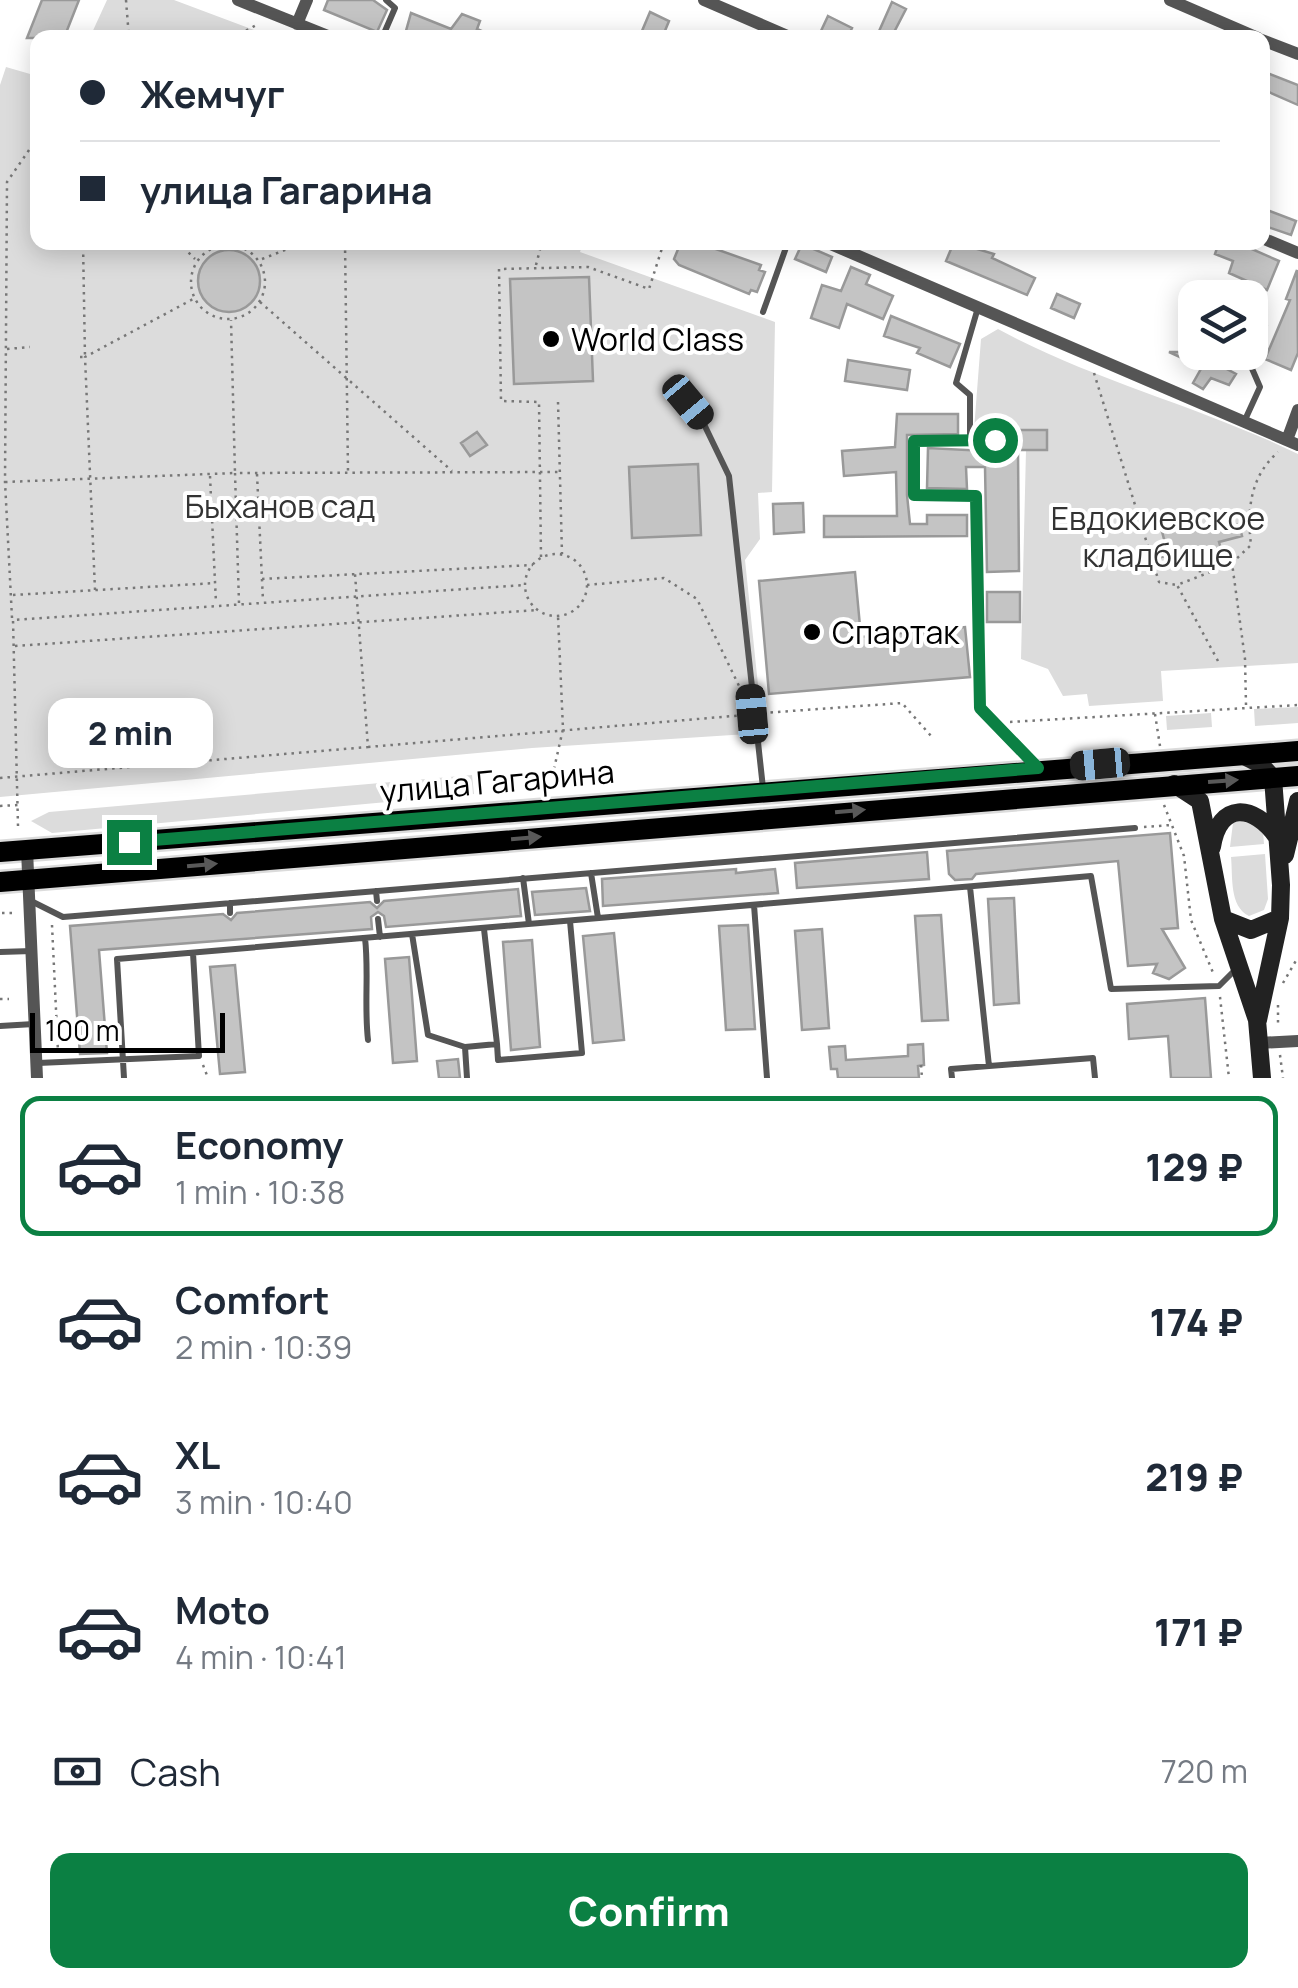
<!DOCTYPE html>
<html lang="en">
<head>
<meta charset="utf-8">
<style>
	body { margin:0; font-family:Manrope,sans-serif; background:#f6f6f7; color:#1f2937; height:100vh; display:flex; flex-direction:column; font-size:38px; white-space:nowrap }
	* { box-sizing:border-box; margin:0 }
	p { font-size:32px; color:#747a83 }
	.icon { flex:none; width:55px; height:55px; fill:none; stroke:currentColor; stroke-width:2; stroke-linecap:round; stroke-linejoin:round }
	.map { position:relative; height:1078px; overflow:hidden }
	.side { display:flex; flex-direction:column; background:#fff; flex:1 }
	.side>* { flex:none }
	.guide { position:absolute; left:30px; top:30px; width:1240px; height:220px; border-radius:20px; box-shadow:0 5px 25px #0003; display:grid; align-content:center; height:220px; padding:0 50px; background:#fff }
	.tools { position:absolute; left:1178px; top:280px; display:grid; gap:20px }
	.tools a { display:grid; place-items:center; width:90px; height:90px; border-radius:20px; background:#fff; box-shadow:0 5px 25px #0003; font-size:50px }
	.scale { position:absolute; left:30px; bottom:25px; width:195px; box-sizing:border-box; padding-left:10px; border:5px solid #000; border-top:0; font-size:28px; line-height:35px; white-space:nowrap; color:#000; -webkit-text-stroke:8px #fff; paint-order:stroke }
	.end { position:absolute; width:45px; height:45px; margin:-22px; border:12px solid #0b8043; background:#fff; box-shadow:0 0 0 5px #fff }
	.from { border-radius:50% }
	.bubble { position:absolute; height:70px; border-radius:20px; background:#fff; box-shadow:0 5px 25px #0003; font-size:32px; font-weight:800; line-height:70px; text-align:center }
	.car { position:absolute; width:30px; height:60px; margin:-30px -15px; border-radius:12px; box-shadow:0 0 8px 2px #0007; background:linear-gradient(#222 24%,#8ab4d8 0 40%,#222 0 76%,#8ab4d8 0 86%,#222 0) }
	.guide b { display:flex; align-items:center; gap:35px; height:95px; font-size:38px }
	.guide b+b { border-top:2px solid #e0e1e3 }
	.guide i { width:25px; height:25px; background:#1f2937 }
	ul { padding:18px 0 0; list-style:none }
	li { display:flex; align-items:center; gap:30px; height:140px; margin:0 20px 15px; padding:0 30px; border:5px solid transparent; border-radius:20px }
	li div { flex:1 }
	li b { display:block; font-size:38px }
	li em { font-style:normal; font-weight:800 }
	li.active { border-color:#0b8043 }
	li>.icon { width:90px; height:90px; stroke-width:1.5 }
	.pay { display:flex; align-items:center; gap:25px; height:110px; padding:0 50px; font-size:38px }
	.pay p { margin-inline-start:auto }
	.button { display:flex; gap:20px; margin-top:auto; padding:20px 50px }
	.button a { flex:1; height:115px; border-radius:20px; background:#0b8043; color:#fff; font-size:40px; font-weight:800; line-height:115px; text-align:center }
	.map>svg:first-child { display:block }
	.green { fill:#dcdcdc }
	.building { fill:#c4c4c4; stroke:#999; stroke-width:2.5 }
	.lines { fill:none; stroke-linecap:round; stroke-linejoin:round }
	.primary-casing { stroke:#dbdbdb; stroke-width:25 }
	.path { stroke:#777; stroke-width:2.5; stroke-dasharray:2.5 5; stroke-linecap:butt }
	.lane { stroke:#555; stroke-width:6 }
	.street { stroke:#555; stroke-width:12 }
	.secondary { stroke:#222; stroke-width:18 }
	.primary { stroke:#000; stroke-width:20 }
	.oneway { fill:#595959 }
	.route { stroke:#0b8043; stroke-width:12 }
	.poi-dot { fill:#000; stroke:#fff; stroke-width:4 }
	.labels { text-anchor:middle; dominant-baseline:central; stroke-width:8; stroke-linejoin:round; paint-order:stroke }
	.poi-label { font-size:32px; fill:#000; stroke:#fff; text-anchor:start }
	.park-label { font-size:32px; fill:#333; stroke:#fff }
	.street-label { font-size:32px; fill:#000; stroke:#fff }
</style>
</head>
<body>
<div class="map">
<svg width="1298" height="1078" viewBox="0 0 1298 1078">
	<rect width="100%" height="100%" fill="#fff"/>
	<path class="green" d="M107,0h67l99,37h-183z
		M6,67l31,9 1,166 545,1 -3,9 195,70 -3,170 -14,1 2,46 -15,21 18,173 -231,15 -532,49v-712z
		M998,329c96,52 202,77 300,125v209l-137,8 2,30 -74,5 -2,-12 -24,2 -15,-27 -27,-10 5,-209h21v-20h-73l7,-91z
		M1298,707v16l-43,3 -1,-17z
		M1211,713l1,14 -45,3 -1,-14z
		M472,775l2,19 -422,39 -21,-12 18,-9z
		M1250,817l13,15 1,12 -34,3 3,-24z
		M1265,854l3,45 -4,11 -15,6c-20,-10 -16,-39 -18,-59z"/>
	<path class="building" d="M42,0h37l-15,38h-37z
		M328,0h45l14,10 -10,22 -53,-22z
		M892,2l14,7 -15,29h-15z
		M650,12l19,9 -7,17h-23z
		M411,13l40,16 11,-15 18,7 -3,8 20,9h-93z
		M828,16l24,12 -5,10 -26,-7z
		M1262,71l36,14v20l-36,-16z
		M1262,208l34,13 -5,14 -29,-10z
		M681,242h31l-2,5 51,18 -2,5 6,2 -8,20 -6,-2 -2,4 -70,-29 -5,-6z
		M954,242l40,12 -2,4 43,20 -8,17 -81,-34z
		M1219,242h17l43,19 -12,29 -38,-17 4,-12 -18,-7z
		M802,244l30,13 -6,15 -31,-13z
		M198 281a31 31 0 1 1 62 0a31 31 0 1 1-62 0Z
		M851,267l19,8 -4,9 27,12 -10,23 -36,-15 -8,24 -28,-10 11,-33 19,6z
		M1297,270l1,83 -7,17 -26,-11 25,-59 -4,-1z
		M589,277l4,104 -79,3 -4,-105z
		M1057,294l23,10 -6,14 -23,-10z
		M891,316l69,28 -10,23 -33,-14 3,-5 -36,-12z
		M1195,331v21l41,22 -7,11 -18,-7 -8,11 -10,-6 9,-16 -33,-15h16z
		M848,360l62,10 -3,20 -62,-9z
		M897,414h61v20l-51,1v60l3,29h17v-9h40v21l-143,1v-21h73l-1,-44 -52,4 -2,-25 53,-4z
		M1005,430h42v20h-29l1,121 -32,1 -2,-105h-19l1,22 -40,-1 1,-40 77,4z
		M477,432l10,13 -17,11 -9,-13z
		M698,464l3,71 -69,3 -3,-71z
		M803,503l1,29 -30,2 -1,-30z
		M1178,516l4,15 33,-8 2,7 22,-6 3,12 -23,6 2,7 -28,7 -2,-7 -33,9 -3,-12 10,-3 -6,-23z
		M855,572l6,65 104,-10 5,50 -201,17 -10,-113z
		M987,592h33v30h-33z
		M1170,833l8,95 -16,1 23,39 -16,11 -16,-6 4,-9 -29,2 -10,-105 -142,13 -4,5 -17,1 -6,-6 -2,-23z
		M927,852l2,27 -132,9 -2,-25z
		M736,869v4l39,-4 3,24 -175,13 -1,-27z
		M586,888l4,23 -55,4 -3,-23z
		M518,889l3,27 -135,11 -2,-11 -6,-4 -7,5 1,12 -273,21 8,103 -27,1 -10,-128 153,-12 8,6 6,-7 133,-11 7,6 7,-7z
		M1014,898l5,105 -25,2 -6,-106z
		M941,915l7,105 -26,1 -7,-105z
		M748,925l7,104 -29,1 -7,-104z
		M822,929l7,99 -27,2 -7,-99z
		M614,933l10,107 -31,3 -10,-107z
		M532,940l8,107 -29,3 -8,-108z
		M409,957l8,104 -24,2 -8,-104z
		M235,965l10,107 -25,2 -10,-107z
		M1205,998l6,80h-40l-3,-42 -39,3 -2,-35z
		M923,1044l1,21 -6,1 1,12h-81l-1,-9h-6l-2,-22 16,-1 1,14 62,-4v-11z
		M458,1059l2,19h-21l-2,-17z"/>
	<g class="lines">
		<defs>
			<path id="primary" d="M0,852l1298,-101
				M0,882l1298,-106"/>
		</defs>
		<use href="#primary" class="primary-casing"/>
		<path class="path" d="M126,0l3,38
			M233,38l25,-14
			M178,242l17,17
			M345,243l3,229
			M346,243l69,-1
			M191 282a37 37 0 1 1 74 0a37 37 0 1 1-74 0Z
			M262,259l43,-17
			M536,265l6,-23
			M260,302l192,169
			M7,349l23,-2
			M80,357h5l-2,-115
			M1094,373l65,209 18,3
			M558,402l4,152
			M257,474l6,127
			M210,476l6,127
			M5,482l230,-9 -4,-153
			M525 585a31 31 0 1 1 62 0a31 31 0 1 1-62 0Z
			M1199,555l1,18
			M541,557l-2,-155 -38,-1 -2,-132 89,-2 61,22 15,-47
			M262,579l271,-14
			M587,585l77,-7 33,21 44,91
			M95,590l-10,-233 110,-59
			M13,595l202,-12
			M239,603l-4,-130 324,-1
			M12,618l-7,-136 2,-300 31,-45
			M15,646l523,-36
			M1218,661l-41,-76 54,-21
			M1246,705l-1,-46 -13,-96 19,-18c-4,-36 -1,-68 27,-93
			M763,713l139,-10 30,34
			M1155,714l5,32
			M1010,722l288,-17
			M368,747l377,-32
			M554,769l9,-40 -5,-113
			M0,778l368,-31 -13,-173
			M1164,805l20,51 7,64 23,55
			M0,806l18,-1
			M18,826l-5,-206 511,-35
			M1144,827l27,-2
			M2,913h14
			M52,925l6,127
			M1283,983l15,-26
			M1220,997l9,81
			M0,999h9
			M1278,1005v22
			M1280,1055l3,23
			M203,1065l5,13
			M921,1065l1,13"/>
		<path class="lane" d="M382,38l13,-30 -9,-8
			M763,312l25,-70
			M674,385l27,33 28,58 34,312
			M1244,422l16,-35 -10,-23 15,-38
			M970,440v-45l-14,-12 21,-72
			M995,440l-80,1 -1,54 62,1 4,212 58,59
			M591,873l7,45
			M523,878l6,46
			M970,887l19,179
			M376,891l1,10
			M29,900l34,17 1072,-89
			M230,903v10
			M754,905l13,173
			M378,919l2,18
			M412,934l16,101 37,12 2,31
			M365,938c4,34 -1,67 3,102
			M0,952l32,-1
			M0,1026l34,-2
			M497,1044l1,16 84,-7 -12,-132
			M465,1047l32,-3 -13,-115
			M38,1063l161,-7 -6,-103
			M124,1078l-7,-119 974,-83 20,113 108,-3 17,-17
			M952,1078l-1,-9 142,-11 2,20"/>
		<path class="street" d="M238,0l95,38
			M704,0l88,38
			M1170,0l88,38
			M297,24l10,-24
			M1262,40l36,14
			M1262,238l36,15
			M826,242l472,203
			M1287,440l11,-30
			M27,850l10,228
			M1259,1043l39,-2"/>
		<path class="secondary" d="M1242,755l18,9 13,14 8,107 -1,33 -22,102
			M1174,784l26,17 23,118 34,101 5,58
			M1212,847c7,-46 42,-43 65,-10
			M1285,855l13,-54
			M1223,919l28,11 29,-12"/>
		<use href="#primary" class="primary"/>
	</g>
	<defs><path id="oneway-solid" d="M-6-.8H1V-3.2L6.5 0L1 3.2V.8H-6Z" transform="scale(2.5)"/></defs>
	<g class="oneway">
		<use href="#oneway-solid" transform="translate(1223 781) rotate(-4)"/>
		<use href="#oneway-solid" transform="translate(850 811) rotate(-5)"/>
		<use href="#oneway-solid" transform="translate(526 838) rotate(-5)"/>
		<use href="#oneway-solid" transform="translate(202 865) rotate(-5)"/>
	</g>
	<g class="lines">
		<path class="route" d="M129,842l909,-74 -58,-60 -4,-212 -62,-1v-54l81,-1"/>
	</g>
	<g class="poi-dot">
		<circle cx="551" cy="339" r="10"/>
		<circle cx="812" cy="632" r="10"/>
	</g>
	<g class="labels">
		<g class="poi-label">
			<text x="571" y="339">World Class</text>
			<text x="832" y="632">Спартак</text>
		</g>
		<g class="park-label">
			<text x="280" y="506">Быханов сад</text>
			<text x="1158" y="518">Евдокиевское<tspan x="1158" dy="37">кладбище</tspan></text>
		</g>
		<g class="street-label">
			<text transform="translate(497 781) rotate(-5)">улица Гагарина</text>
		</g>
	</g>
</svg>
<div class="tools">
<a><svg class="icon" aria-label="layers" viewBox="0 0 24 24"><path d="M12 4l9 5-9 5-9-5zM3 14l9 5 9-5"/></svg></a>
</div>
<div class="scale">100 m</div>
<i class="end from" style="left:995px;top:440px"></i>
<i class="end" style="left:129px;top:842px"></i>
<div class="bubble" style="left:48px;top:698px;width:165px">2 min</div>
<i class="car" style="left:688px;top:402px;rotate:140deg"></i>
<i class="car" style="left:752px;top:714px;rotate:355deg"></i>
<i class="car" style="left:1100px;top:764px;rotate:265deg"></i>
<div class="guide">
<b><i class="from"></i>Жемчуг</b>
<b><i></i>улица Гагарина</b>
</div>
</div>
<section class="side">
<ul>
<li class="active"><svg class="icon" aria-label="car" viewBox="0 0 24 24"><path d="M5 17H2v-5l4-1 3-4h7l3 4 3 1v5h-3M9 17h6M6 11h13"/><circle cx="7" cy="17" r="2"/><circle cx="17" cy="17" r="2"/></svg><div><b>Economy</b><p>1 min · 10:38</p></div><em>129 ₽</em></li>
<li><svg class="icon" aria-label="car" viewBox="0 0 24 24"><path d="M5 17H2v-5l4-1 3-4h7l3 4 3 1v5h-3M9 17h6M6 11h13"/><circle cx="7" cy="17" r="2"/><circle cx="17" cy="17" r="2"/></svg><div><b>Comfort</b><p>2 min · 10:39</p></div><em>174 ₽</em></li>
<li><svg class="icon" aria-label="car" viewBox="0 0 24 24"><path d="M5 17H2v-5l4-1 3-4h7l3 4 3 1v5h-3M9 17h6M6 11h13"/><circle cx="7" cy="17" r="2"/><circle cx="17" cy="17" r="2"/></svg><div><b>XL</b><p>3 min · 10:40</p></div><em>219 ₽</em></li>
<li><svg class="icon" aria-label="car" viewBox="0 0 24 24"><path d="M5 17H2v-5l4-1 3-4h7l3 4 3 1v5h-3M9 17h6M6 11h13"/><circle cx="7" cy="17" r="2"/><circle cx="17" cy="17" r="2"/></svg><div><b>Moto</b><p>4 min · 10:41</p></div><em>171 ₽</em></li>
</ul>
<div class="pay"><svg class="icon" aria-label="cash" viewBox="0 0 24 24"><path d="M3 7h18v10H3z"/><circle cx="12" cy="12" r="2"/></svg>Cash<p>720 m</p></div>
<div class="button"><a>Confirm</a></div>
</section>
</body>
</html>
